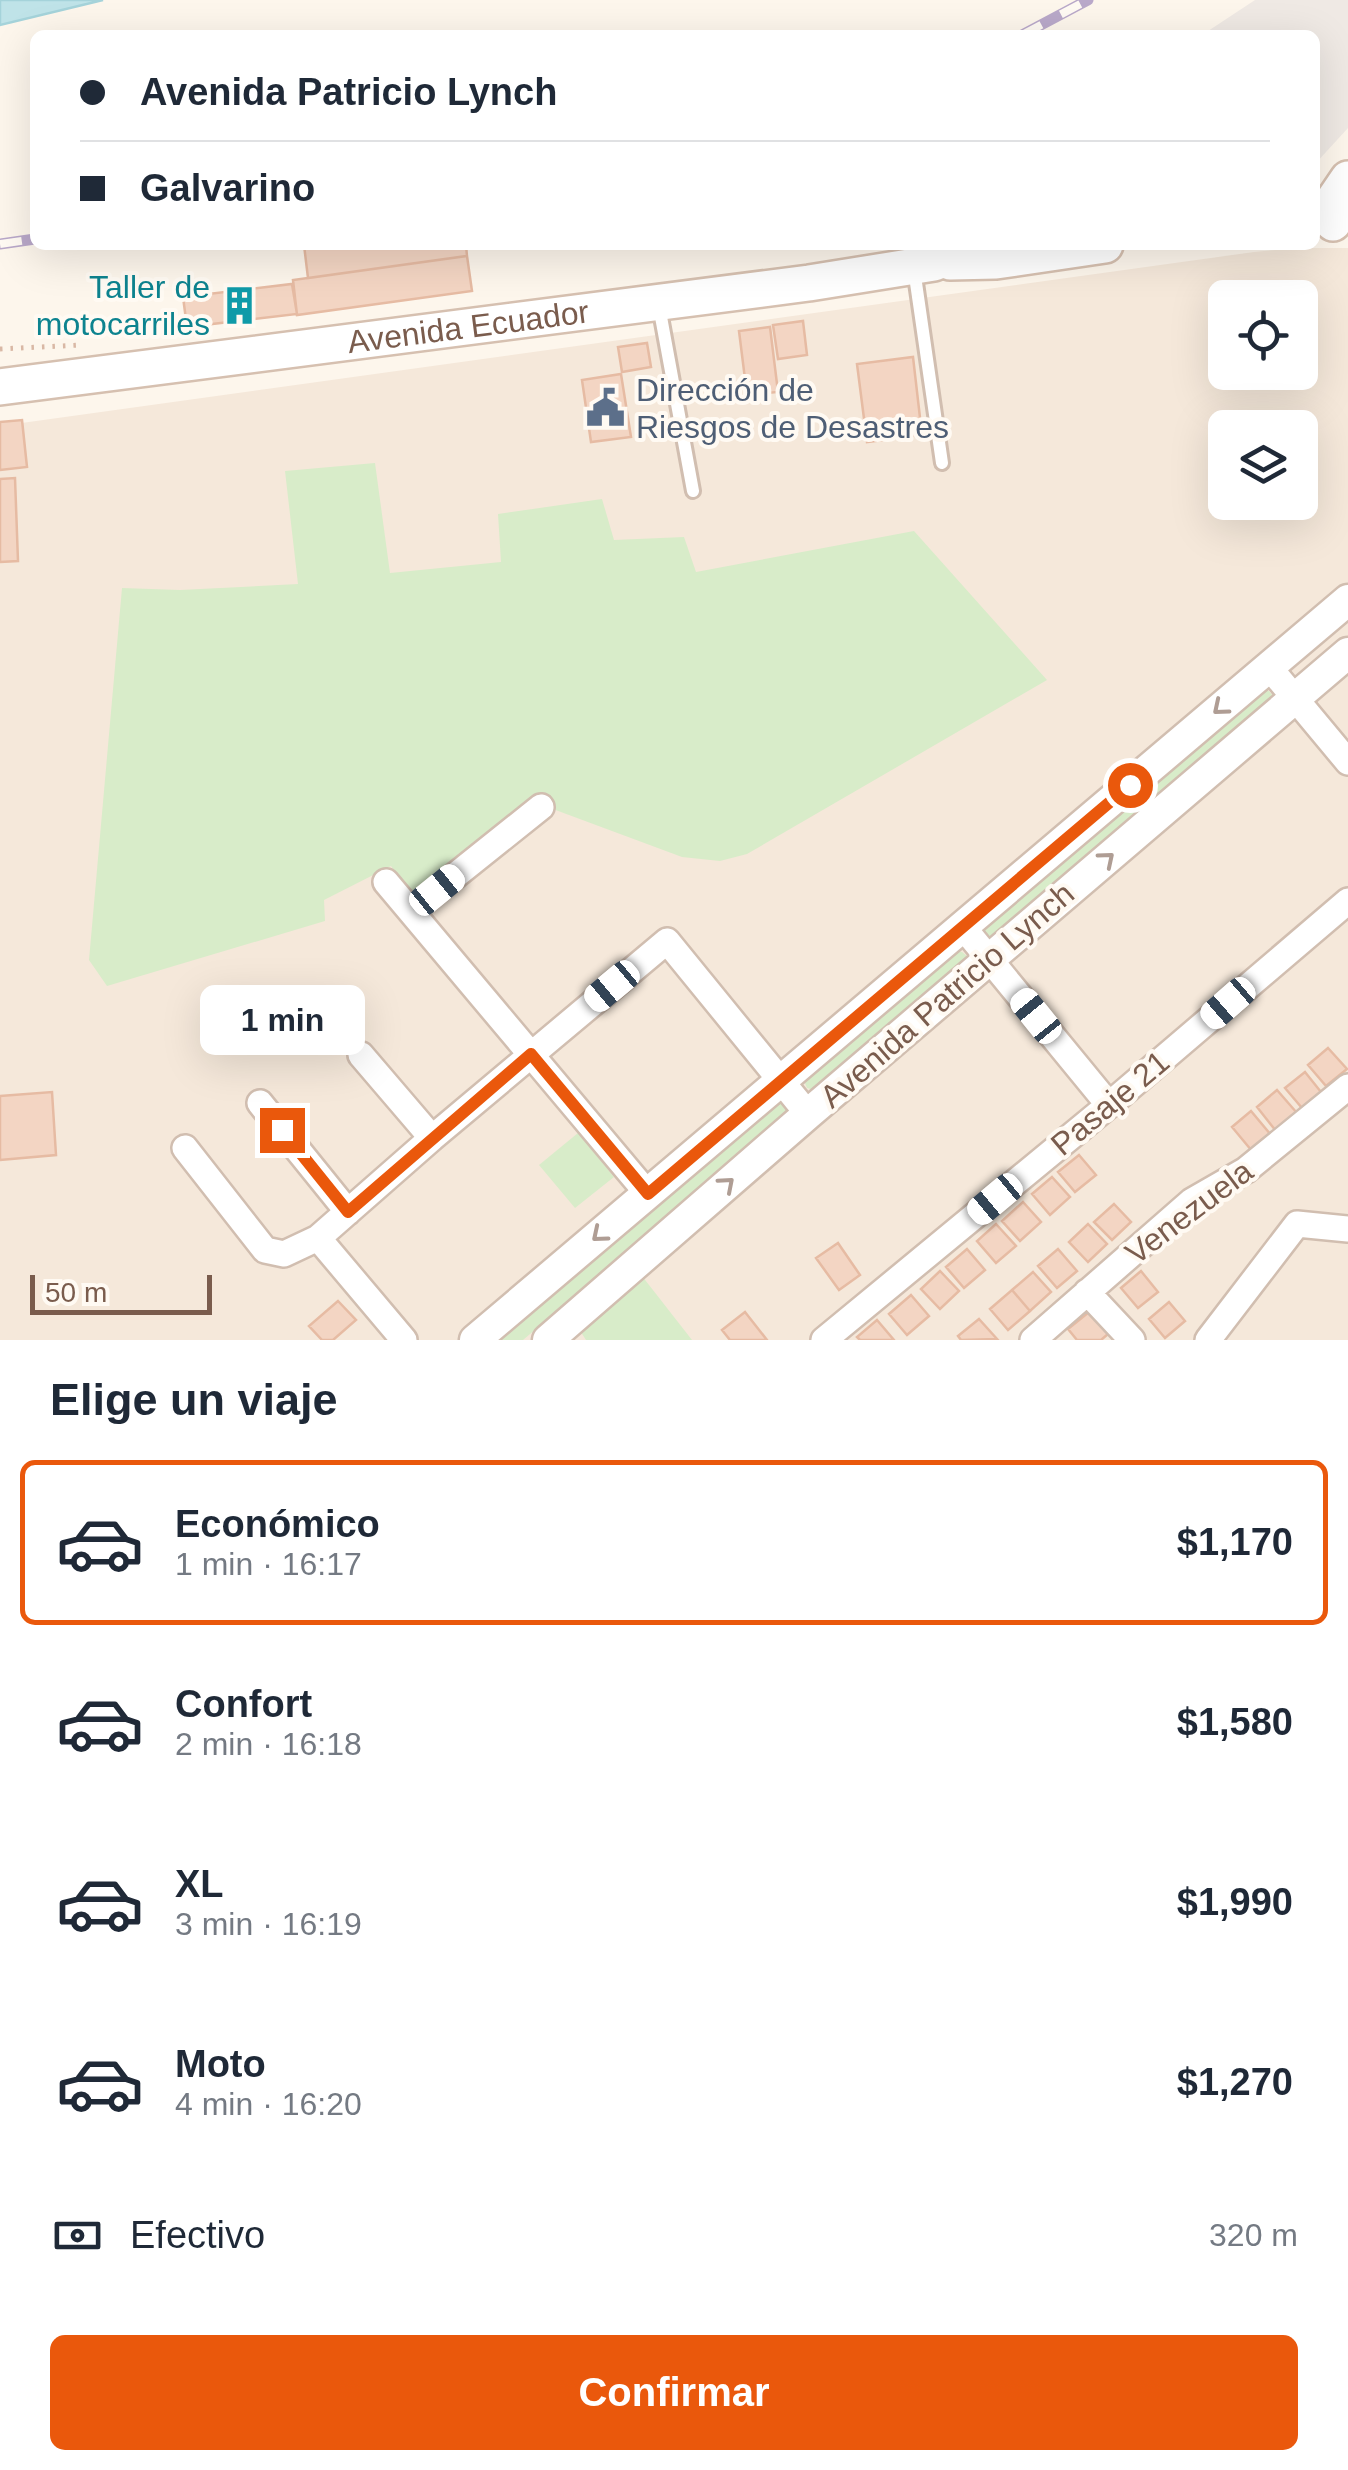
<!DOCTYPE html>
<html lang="es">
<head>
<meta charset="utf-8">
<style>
	body { margin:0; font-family:Arial,sans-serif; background:#f2f2f3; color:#1f2937; height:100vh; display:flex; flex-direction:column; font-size:38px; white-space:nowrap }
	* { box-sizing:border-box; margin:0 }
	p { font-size:32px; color:#747a83 }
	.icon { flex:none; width:55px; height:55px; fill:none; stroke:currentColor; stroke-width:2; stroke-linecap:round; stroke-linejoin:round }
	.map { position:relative; height:1340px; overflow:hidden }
	.drawer { display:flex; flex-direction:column; background:#fff; flex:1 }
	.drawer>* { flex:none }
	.guide { position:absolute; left:30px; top:30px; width:1290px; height:220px; border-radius:15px; box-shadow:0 10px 40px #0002; display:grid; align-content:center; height:220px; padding:0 50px; background:#fff }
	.buttons { position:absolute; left:1208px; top:280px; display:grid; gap:20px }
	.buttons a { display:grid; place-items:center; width:110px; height:110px; border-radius:15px; background:#fff; box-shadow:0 10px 40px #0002; font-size:50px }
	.scale { position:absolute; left:30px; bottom:25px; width:182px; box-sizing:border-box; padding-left:10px; border:5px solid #7a5c4d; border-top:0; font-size:28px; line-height:35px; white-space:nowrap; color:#7a5c4d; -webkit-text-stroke:8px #fffaf3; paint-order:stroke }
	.end { position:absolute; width:45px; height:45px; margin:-22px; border:12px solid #ea580c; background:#fff; box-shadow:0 0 0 5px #fff }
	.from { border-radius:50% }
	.bubble { position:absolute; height:70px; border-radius:15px; background:#fff; box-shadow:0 10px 40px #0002; font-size:32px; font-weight:700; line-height:70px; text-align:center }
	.car { position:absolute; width:30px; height:60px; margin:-30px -15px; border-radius:12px; box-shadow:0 0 8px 2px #0007; background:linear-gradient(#fff 24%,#345 0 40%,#fff 0 76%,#345 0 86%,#fff 0) }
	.guide b { display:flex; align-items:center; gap:35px; height:95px; font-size:38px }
	.guide b+b { border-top:2px solid #e0e1e3 }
	.guide i { width:25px; height:25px; background:#1f2937 }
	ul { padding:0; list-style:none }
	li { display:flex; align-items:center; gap:30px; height:165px; margin:0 20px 15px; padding:0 30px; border:5px solid transparent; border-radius:15px }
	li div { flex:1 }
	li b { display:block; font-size:38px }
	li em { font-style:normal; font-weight:700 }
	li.current { border-color:#ea580c }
	li>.icon { width:90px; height:90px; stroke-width:1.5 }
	h2 { padding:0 50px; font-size:45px; line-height:120px }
	.pay { display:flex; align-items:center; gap:25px; height:110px; padding:0 50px; font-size:38px }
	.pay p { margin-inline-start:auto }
	.cta { display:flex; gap:20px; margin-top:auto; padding:20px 50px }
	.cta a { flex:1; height:115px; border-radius:15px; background:#ea580c; color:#fff; font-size:40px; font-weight:700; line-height:115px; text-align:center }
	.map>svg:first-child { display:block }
	.residential { fill:#f5e8da; fill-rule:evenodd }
	.industrial { fill:#efe9e4 }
	.green { fill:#d8ecc9 }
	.water { fill:#bfe3e8; stroke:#a5d3da; stroke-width:2.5 }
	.building { fill:#f3d5c3; stroke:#e6bba3; stroke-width:2.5 }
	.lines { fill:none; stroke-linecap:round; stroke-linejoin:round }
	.service-casing { stroke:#d1beb0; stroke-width:18 }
	.minor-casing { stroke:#d1beb0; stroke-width:30 }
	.tertiary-casing { stroke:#d1beb0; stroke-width:35 }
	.secondary-casing { stroke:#d6c0b0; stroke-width:40 }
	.path { stroke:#d9b8a5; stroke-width:5; stroke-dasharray:2.5 8; stroke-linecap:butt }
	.service { stroke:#fff; stroke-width:12 }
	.minor { stroke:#fff; stroke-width:25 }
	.tertiary { stroke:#fff; stroke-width:30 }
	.secondary { stroke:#fff; stroke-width:35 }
	.rail-casing { stroke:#b9a8c9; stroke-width:11 }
	.rail { stroke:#fffaf3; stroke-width:8; stroke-dasharray:22; stroke-linecap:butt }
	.oneway { stroke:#af9d94 }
	.route { stroke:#ea580c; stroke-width:12 }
	.labels { text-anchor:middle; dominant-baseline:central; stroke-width:8; stroke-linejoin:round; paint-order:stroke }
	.culture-label { font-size:32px; fill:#0d838f; stroke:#fffaf3; text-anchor:end }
	.street-label { font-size:32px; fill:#7a5c4d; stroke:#fffaf3 }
	.service-label { font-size:32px; fill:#4e5e75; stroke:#fffaf3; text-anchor:start }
</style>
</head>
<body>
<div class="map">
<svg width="1348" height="1340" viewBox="0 0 1348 1340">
	<rect width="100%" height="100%" fill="#fdf6ec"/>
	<path class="residential" d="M1296,248h52v1092h-1348v-914l1254,-174zM1225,298h75v74h-75zM1225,428h75v74h-75z"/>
	<path class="industrial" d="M1255,0h93v128l-33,36v-129h-113z"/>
	<path class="green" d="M375,463l15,110 111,-11 -3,-48 104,-15 12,41 70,-3 12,35 218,-41 133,149 -300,174 -27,7 -38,-4 -148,-55 -122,95 -21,-31 -67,34 1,21 -218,65 -18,-26 33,-372 58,2 118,-6 -13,-113z
		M1261,690l8,1 4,5 -2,7 -277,236 -7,-3 -3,-5 3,-7z
		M956,951l6,1 5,4 -1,7 -152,127 -7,-2 -2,-5 5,-8z
		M783,1103l5,5 -3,9 -262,223h-23l2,-5 272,-230z
		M578,1133l36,44 -39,31 -36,-43z
		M642,1276l50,64h-106l-9,-14z"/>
	<path class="water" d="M0,0h103l-103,25z"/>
	<path class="building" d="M304,245h162l1,11 -159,22z
		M467,256l5,35 -175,24 -4,-35z
		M292,284l5,30 -110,13 -4,-30z
		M803,321l4,34 -29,4 -5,-34z
		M770,327l8,65 -31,3 -8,-64z
		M647,343l4,24 -29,5 -4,-25z
		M913,357l9,78 -55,7 -10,-78z
		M621,374l10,63 -40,5 -9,-62z
		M22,420l5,47 -27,3v-48z
		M15,478l3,83 -18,1v-83z
		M1328,1048l19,21 -21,17 -18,-21z
		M1305,1072l16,20 -19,16 -17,-20z
		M1277,1090l20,23 -21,18 -19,-24z
		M52,1092l4,63 -56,5v-64z
		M1251,1111l20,24 -19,16 -20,-24z
		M1079,1155l17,20 -21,17 -17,-20z
		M1052,1177l18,20 -20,18 -18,-21z
		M1023,1202l18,20 -21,19 -18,-20z
		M1114,1204l17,18 -19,18 -18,-18z
		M996,1224l20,22 -20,17 -19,-22z
		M1088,1224l19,20 -19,18 -19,-20z
		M838,1243l22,32 -21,15 -23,-32z
		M967,1249l18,21 -21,18 -18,-21z
		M1058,1249l19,22 -20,17 -19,-22z
		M940,1271l19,20 -19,18 -19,-20z
		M1141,1271l17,21 -20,16 -17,-20z
		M1033,1272l18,20 -21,19 -18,-21z
		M1012,1290l18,21 -22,19 -18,-21z
		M911,1295l18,21 -22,19 -18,-21z
		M338,1301l18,19 -23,20h-11l-13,-14z
		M1169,1302l16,19 -20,17 -16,-19z
		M745,1312l22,28h-37l-8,-10z
		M1089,1312l19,22 -7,6h-24l-9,-11z
		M979,1319l18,20 -36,1 -3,-4z
		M877,1320l17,20h-34l-3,-3z"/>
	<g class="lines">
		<defs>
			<path id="service" d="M914,269l28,194
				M659,306l34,185"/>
			<path id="minor" d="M1269,667l79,95
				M386,882l262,312
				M411,911l130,-104
				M963,927l146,178
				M361,1055l71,83
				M260,1103l88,109
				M185,1148l80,102 19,4 34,-16 114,-100 235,-197 141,173
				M318,1238l86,102
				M1087,1292l45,48
				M824,1340l285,-235 239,-204
				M1033,1340l159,-139 54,-31 102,-83
				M1208,1340l89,-116 51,5"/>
			<path id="tertiary" d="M475,1340l873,-740
				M548,1340l260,-226 540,-461"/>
			<g id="secondary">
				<path d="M1333,223v-22l15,-22"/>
				<path d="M950,262l46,-1 109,-16"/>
				<path id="s1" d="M0,387l809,-104 125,-20 46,-18"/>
			</g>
		</defs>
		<use href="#service" class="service-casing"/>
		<use href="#minor" class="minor-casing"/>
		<use href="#tertiary" class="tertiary-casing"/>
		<use href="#secondary" class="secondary-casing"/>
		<path class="path" d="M0,349l81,-4"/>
		<use href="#service" class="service"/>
		<use href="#minor" class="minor"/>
		<use href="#tertiary" class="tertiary"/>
		<use href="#secondary" class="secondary"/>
		<defs>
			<path id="rail" d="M1022,35l66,-35
				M0,244l35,-5"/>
		</defs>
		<use href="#rail" class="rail-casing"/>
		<use href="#rail" class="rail"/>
	</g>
	<defs><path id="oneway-chevron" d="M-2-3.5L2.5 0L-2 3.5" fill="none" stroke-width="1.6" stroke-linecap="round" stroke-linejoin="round" transform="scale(2.5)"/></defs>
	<g class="oneway">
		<use href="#oneway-chevron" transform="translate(1220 708) rotate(140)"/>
		<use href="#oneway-chevron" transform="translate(1107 859) rotate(-40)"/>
		<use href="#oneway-chevron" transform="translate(727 1184) rotate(-41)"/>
		<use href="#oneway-chevron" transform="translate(599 1235) rotate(140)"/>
	</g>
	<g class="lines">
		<path class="route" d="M282,1130l66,82 183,-158 117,140 482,-409"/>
	</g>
	<defs>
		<symbol id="building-bare" viewBox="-9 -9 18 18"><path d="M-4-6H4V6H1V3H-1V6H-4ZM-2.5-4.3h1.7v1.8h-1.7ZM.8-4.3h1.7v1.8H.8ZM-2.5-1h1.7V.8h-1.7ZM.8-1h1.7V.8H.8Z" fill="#0f9aa8" stroke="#fffaf3" stroke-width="2.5" paint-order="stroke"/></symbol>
		<symbol id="civic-bare" viewBox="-9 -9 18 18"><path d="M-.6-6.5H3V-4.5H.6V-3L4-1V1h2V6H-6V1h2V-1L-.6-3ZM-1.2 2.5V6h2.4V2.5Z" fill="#5c6f8a" stroke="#fffaf3" stroke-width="2.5" paint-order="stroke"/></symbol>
	</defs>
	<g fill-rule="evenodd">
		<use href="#building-bare" x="212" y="278" width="55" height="55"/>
		<use href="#civic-bare" x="578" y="380" width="55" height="55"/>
	</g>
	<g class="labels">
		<g class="culture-label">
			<text x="210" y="287">Taller de<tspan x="210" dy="37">motocarriles</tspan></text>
		</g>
		<g class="street-label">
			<text stroke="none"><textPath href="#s1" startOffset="472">Avenida Ecuador</textPath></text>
			<text transform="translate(947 995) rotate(-41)">Avenida Patricio Lynch</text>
			<text transform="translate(1110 1103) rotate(-40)">Pasaje 21</text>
			<text transform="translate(1189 1212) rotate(-37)">Venezuela</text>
		</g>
		<g class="service-label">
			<text x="636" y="390">Dirección de<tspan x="636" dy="37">Riesgos de Desastres</tspan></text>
		</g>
	</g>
</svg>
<div class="buttons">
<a><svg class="icon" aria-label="locate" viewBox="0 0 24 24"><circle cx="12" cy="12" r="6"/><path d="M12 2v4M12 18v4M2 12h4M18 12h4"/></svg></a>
<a><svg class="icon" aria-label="layers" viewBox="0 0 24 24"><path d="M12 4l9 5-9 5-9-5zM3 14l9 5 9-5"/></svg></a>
</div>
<div class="scale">50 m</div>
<i class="end from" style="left:1130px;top:785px"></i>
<i class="end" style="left:282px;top:1130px"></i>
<div class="bubble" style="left:200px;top:985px;width:165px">1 min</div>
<i class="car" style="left:437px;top:890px;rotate:51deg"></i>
<i class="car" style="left:612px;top:986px;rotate:230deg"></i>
<i class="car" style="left:1228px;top:1003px;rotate:229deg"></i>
<i class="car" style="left:1036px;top:1016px;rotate:321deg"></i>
<i class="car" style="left:995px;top:1199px;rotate:230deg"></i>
<div class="guide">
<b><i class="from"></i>Avenida Patricio Lynch</b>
<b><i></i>Galvarino</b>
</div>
</div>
<section class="drawer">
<h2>Elige un viaje</h2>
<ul>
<li class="current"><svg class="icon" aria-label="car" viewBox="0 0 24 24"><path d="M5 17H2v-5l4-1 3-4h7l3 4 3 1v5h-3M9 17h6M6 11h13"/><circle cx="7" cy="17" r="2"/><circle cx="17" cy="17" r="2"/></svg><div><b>Económico</b><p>1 min · 16:17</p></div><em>$1,170</em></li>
<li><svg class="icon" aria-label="car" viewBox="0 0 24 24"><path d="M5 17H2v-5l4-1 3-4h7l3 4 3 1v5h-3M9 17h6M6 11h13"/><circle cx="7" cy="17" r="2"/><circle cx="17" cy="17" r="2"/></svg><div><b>Confort</b><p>2 min · 16:18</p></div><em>$1,580</em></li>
<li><svg class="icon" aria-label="car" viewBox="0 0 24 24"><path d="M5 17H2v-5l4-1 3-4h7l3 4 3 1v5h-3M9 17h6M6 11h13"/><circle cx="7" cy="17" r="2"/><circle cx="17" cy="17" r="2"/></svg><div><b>XL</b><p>3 min · 16:19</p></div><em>$1,990</em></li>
<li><svg class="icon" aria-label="car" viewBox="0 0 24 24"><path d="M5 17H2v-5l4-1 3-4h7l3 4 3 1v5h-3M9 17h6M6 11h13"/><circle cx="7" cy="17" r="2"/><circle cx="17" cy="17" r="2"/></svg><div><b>Moto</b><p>4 min · 16:20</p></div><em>$1,270</em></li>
</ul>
<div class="pay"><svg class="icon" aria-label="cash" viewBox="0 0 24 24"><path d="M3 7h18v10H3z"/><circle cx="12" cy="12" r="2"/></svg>Efectivo<p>320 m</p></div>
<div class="cta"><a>Confirmar</a></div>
</section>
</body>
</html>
